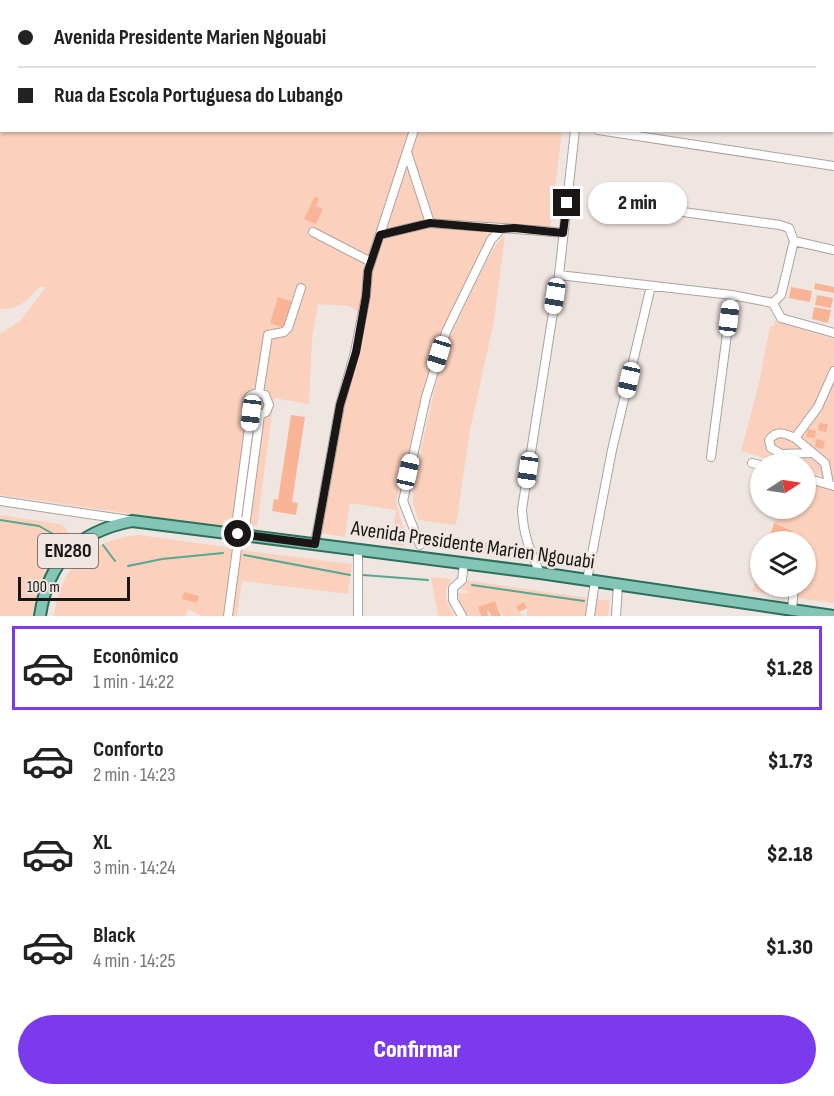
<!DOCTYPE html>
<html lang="pt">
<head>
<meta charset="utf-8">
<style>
	body { margin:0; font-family:"Sofia Sans Condensed",sans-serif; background:#f6f6f6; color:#222; height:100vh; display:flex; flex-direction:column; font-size:22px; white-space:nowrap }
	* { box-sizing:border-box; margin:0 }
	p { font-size:20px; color:#767676 }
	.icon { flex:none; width:33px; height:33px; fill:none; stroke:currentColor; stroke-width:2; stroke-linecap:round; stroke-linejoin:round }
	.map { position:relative; height:616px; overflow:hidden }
	.panel { display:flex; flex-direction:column; background:#fff; flex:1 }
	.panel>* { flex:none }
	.hud { position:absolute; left:0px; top:0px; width:834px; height:132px; box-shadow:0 2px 4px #0004; display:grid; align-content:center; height:132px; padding:0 18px; background:#fff }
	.needle { width:39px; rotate:78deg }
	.buttons { position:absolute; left:750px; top:453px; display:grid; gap:12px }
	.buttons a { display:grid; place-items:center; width:66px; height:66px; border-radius:50%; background:#fff; box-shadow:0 2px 4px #0004; font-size:30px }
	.scale { position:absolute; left:18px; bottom:15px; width:112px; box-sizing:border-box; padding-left:6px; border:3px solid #1a1615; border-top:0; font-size:16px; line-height:21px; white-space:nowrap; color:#1a1615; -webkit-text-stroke:4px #f0e6e1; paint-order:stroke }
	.end { position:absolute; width:27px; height:27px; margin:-14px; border:8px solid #1a1615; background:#fff; box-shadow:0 0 0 3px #fff }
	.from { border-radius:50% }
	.bubble { position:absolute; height:42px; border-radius:21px; background:#fff; box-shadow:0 2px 4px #0004; font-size:20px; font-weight:800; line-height:42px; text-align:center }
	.car { position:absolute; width:18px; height:36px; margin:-18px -9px; border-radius:8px; box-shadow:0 0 4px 2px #0007; background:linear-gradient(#fff 24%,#345 0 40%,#fff 0 76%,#345 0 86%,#fff 0) }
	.hud b { display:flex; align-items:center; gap:21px; height:57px; font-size:22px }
	.hud b+b { border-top:2px solid #e0e0e0 }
	.hud i { width:15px; height:15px; background:#222 }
	ul { padding:10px 0 0; list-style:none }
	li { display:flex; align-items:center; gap:18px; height:84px; margin:0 12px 9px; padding:0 6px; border:3px solid transparent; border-radius:0px }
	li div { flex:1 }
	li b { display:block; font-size:22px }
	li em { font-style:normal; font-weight:800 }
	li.on { border-color:#7c3aed }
	li>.icon { width:54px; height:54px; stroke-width:1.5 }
	.primary-button { display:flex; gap:12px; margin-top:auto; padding:12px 18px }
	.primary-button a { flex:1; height:69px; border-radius:36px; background:#7c3aed; color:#fff; font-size:24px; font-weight:800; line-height:69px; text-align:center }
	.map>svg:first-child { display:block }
	.green { fill:#fbd0bd }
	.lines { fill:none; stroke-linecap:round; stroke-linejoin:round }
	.stream { stroke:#54a88f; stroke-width:2 }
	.building { fill:#f9b496 }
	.minor-casing { stroke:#aca29e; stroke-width:10 }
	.major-casing { stroke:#2b6f5c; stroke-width:14 }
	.minor { stroke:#fff; stroke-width:8 }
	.major { stroke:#85c5b5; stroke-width:10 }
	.route { stroke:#1a1615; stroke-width:8 }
	.labels { text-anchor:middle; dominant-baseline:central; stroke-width:5; stroke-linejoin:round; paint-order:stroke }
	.shield { fill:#f0e6e1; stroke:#5a5452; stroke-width:1.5 }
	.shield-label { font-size:20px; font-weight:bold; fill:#1a1615 }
	.street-label { font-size:21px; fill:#1a1615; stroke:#f0e6e1 }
</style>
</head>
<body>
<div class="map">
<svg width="834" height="616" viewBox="0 0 834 616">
	<rect width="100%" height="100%" fill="#f0e6e1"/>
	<path class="green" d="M0,0h292l-290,2v128l560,1 -12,97 -43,-5 -12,2 -55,109 -16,55 -28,112 8,30v15l-13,-2 5,-34 -46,-7 -5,34 -24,-4 22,-128 21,-72 7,-36 1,-27 34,-106 -41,106 -7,42 -9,-6 -31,-2 -6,34 -3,66 -35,-6 -17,128 -33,-6 -1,7 -223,-32v-161l20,-13 26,-34h-6c-15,14 -18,22 -40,22z
		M326,0h252l-252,2z
		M505,235l-11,86 -24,109 -14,95 -38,-5 -5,-18 1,-21 21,-94 14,-49 34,-70 14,-25z
		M775,321l59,18v140l-28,-8v-7l-24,-1 -41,-12 18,-68 11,-57h4z
		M806,481l28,9v113l-39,-5 2,-11 9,-1v-44l-15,-7 1,-4 -18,-8 5,-14 27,-1z
		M0,515l60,9c7,4 9,10 10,18 -24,27 -30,37 -36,74h-34z
		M139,535l94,13 -10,68h-22l-13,-7 -2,7h-132c6,-48 36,-77 85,-81z
		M241,550l111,14 -4,30 -106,-13 -5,35h-5z
		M760,566v20l31,1 -1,10 -38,-6z
		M431,577l21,2c-11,14 -5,23 2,37h-16z
		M465,580l123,18 -3,18h-58v-8l-3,-6 -8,4 4,8 5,2h-22l-8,-15 -17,6 3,9h-17l-8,-15 -1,-8h13l-1,-3h-5z
		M595,599l15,2 -2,15h-16z"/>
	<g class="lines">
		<path class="stream" d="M0,520l39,6 23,13
			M103,545l12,16
			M244,555l106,20
			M128,566l34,-7 61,-6
			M363,575l65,5
			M472,585l112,16"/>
	</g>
	<path class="building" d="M315,196l4,3 -3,7 7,3 -7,15 -12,-5z
		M815,283l19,4v6l-20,-4z
		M791,287l21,4 -2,11 -21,-4z
		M817,295l16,3 -2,10 -16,-3z
		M278,297l15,5 -9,26 -14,-5z
		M814,307l17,3 -3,13 -16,-4z
		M291,415l14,2 -13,85 6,1 -2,12 -24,-4 2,-12 4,1z
		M819,423l9,1 -2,8 -8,-2z
		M808,429l8,2 -1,7 -9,-1z
		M816,439l9,2 -2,8 -8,-2z
		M774,523l18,8 -1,4 13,7h-36z
		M440,536l38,5 -1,8 -38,-5z
		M479,542l39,5 -1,8 -39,-6z
		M184,592l15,4 -2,7 -15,-4z
		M495,601l6,15h-10l-2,-5 -2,1 2,4h-8l-3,-9z
		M524,602l3,6 -8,4 -3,-6z"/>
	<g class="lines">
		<defs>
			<path id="minor" d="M297,2l1,-2
				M405,2l3,-2
				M471,2v-2
				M590,2v-2
				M832,72l2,1
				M598,130l236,36
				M653,208l127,17 9,3 5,13 40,9
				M430,223c45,4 89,5 133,10
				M313,232l58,30
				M380,235l50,-12 -23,-71
				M559,275l173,20 41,8
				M773,303l8,15 53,15
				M773,303l8,-8 13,-54
				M259,393l9,-58 16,-3 4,-4 13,-40
				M795,438c-11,-5 -18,-8 -26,2l2,8 10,6 30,-1
				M711,457l21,-162
				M752,463l8,2
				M806,478l28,8
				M829,484l-4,-21 -30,-25 23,-31 16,-36
				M0,501l129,19
				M235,534l16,-121c-10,-12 0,-24 14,-18l4,10 -3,7 -6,3 -16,120
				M315,544l25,-139 15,-53 11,-56 2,-25 46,-141
				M420,545l-17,-44 23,-104 20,-65 45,-92 10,-11
				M540,573c-10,-22 -17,-39 -18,-64l37,-234 16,-145
				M587,580l25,-130 39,-164
				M792,610l2,-24
				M228,616l11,-82
				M358,616v-67
				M462,616l-9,-16v-12l9,-8 2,-17
				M590,616l5,-35
				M616,616l2,-32"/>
			<path id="major" d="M40,616c8,-55 37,-84 92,-95l408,52 294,43"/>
		</defs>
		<use href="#minor" class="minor-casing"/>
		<use href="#major" class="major-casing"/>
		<use href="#minor" class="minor"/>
		<use href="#major" class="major"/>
	</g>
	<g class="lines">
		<path class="route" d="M238,534l77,10 25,-139 16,-53 10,-56 2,-25 12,-36 50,-12 71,6 13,-1 49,5 4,-30"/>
	</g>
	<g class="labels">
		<rect class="shield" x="38" y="534" width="60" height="34" rx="4.5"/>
		<g class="shield-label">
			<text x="68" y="551">EN280</text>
		</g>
		<g class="street-label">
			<text transform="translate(473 545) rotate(8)">Avenida Presidente Marien Ngouabi</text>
		</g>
	</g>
</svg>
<div class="buttons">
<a><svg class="needle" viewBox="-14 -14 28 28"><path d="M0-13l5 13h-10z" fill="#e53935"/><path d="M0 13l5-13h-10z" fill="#767676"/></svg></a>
<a><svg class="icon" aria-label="layers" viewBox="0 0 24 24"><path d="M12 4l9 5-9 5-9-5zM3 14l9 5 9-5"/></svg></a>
</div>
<div class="scale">100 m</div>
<i class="end from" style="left:238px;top:534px"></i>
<i class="end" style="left:567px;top:203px"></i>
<div class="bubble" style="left:588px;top:182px;width:99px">2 min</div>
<i class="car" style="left:555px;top:296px;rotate:189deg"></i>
<i class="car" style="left:729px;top:318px;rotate:7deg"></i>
<i class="car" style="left:439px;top:354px;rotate:197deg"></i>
<i class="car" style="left:629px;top:380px;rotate:193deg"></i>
<i class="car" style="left:251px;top:413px;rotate:187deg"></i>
<i class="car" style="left:528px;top:470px;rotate:188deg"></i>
<i class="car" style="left:408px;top:472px;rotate:13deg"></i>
<div class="hud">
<b><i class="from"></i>Avenida Presidente Marien Ngouabi</b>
<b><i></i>Rua da Escola Portuguesa do Lubango</b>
</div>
</div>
<section class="panel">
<ul>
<li class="on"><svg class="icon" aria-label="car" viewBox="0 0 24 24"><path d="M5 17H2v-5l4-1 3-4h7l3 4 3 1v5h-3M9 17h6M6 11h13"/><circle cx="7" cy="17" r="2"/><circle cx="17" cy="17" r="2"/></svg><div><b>Econômico</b><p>1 min · 14:22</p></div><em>$1.28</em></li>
<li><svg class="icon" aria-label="car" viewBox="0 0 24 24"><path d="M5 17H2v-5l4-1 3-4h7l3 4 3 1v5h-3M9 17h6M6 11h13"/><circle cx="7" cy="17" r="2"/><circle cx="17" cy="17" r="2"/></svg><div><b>Conforto</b><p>2 min · 14:23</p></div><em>$1.73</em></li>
<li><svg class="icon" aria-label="car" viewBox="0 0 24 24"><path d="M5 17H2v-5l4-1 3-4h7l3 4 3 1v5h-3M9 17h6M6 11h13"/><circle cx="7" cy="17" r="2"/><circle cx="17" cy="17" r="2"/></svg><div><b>XL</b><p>3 min · 14:24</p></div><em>$2.18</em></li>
<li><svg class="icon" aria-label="car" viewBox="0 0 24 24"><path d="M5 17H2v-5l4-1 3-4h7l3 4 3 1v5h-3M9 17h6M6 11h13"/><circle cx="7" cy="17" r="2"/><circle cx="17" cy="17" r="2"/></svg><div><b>Black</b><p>4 min · 14:25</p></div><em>$1.30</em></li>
</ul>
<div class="primary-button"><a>Confirmar</a></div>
</section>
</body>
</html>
